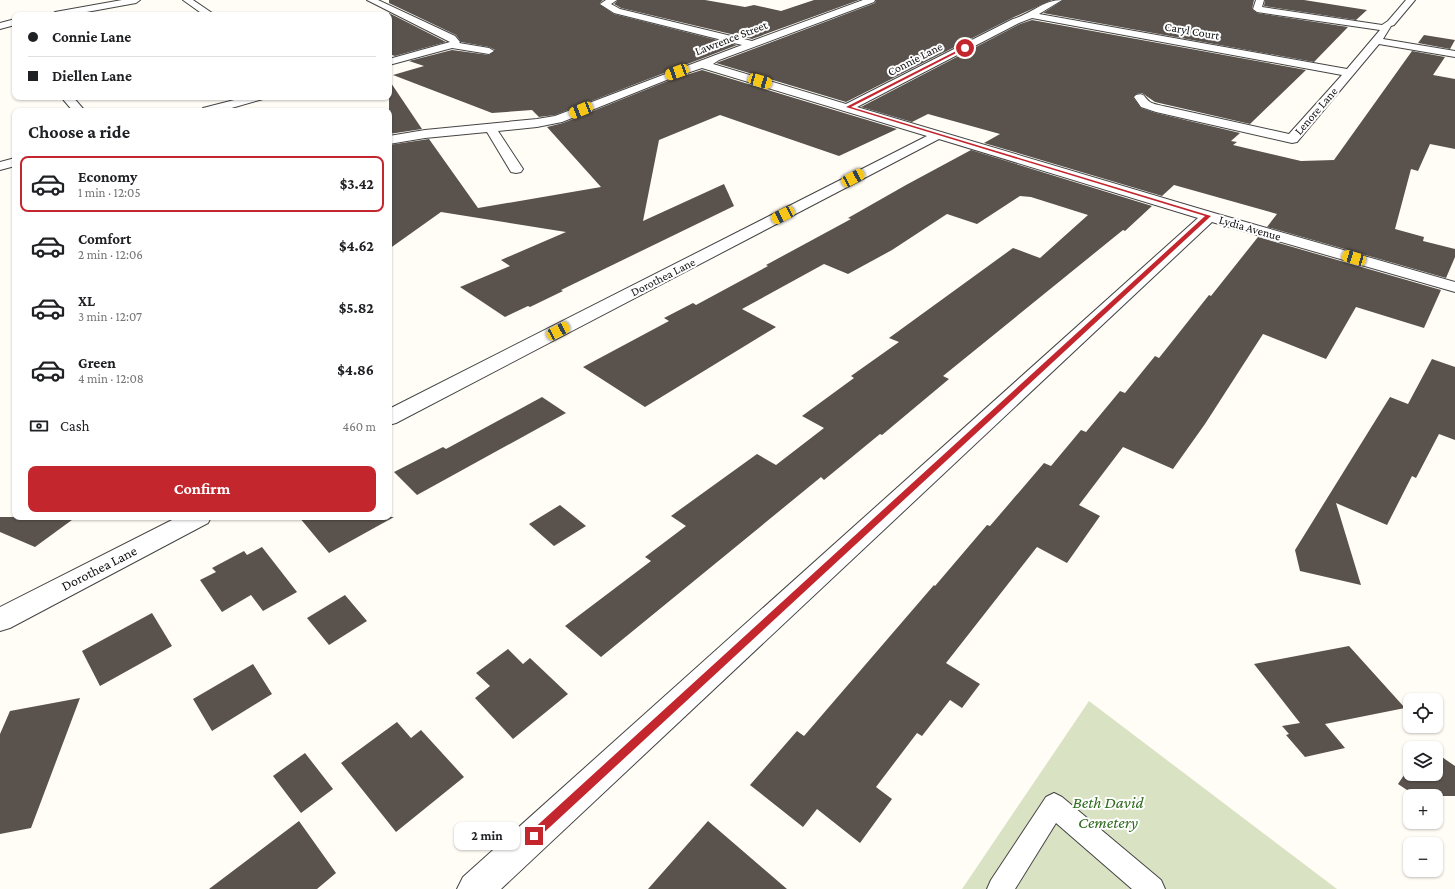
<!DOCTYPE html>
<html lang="en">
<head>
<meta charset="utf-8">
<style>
	body { margin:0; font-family:"Crimson Pro",serif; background:#f2f2f2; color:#202124; height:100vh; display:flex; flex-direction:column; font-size:15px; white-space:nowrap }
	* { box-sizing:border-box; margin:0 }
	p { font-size:13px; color:#757577 }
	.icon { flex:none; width:22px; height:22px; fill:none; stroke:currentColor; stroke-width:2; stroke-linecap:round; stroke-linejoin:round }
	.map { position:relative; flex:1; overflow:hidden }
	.panel { position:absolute; left:12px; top:108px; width:380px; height:412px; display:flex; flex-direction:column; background:#fff; border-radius:8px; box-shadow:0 1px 3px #0004 }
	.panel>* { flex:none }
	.guide { position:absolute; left:12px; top:12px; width:380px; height:88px; border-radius:8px; box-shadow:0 1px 3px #0004; display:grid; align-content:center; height:88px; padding:0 16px; background:#fff }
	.tools { position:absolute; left:1403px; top:693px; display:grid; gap:8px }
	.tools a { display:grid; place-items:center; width:40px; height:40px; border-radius:8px; background:#fff; box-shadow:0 1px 3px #0004; font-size:20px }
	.end { position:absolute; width:18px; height:18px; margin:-9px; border:5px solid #c4262e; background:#fff; box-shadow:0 0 0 2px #fff }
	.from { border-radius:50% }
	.bubble { position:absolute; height:28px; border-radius:8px; background:#fff; box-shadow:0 1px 3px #0004; font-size:13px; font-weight:700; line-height:28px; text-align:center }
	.car { position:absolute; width:12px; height:24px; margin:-12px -6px; border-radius:5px; box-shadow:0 0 3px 1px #0007; background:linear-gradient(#f5c518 24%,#345 0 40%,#f5c518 0 76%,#345 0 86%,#f5c518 0) }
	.guide b { display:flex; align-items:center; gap:14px; height:38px; font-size:15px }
	.guide b+b { border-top:1px solid #e0e0e0 }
	.guide i { width:10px; height:10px; background:#202124 }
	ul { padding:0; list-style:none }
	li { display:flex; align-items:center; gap:12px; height:56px; margin:0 8px 6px; padding:0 8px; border:2px solid transparent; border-radius:8px }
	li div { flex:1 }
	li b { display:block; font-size:15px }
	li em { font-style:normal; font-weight:700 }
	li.current { border-color:#c4262e }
	li>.icon { width:36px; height:36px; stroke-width:1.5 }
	h2 { padding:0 16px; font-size:18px; line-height:48px }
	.pay { display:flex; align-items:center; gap:10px; height:44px; padding:0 16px; font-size:15px }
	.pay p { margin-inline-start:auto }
	.primary-button { display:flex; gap:8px; margin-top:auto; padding:8px 16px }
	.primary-button a { flex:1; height:46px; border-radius:8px; background:#c4262e; color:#fff; font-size:16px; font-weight:700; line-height:46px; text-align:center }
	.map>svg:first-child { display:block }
	.cemetery { fill:#d9e3c4 }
	.building { fill:#5a524d }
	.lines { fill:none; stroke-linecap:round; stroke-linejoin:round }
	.lane-casing { stroke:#444; stroke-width:2 }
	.street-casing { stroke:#444; stroke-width:2 }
	.lane { fill:#fff; fill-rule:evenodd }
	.street { fill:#fff; fill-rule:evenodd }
	.route { fill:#c4262e }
	.labels { text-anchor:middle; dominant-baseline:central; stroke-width:4; stroke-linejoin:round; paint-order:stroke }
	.far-street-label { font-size:12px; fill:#111; stroke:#fff }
	.street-label { font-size:14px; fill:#111; stroke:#fff }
	.near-park-label { font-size:17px; font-style:italic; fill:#2f6b1f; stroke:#fff }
</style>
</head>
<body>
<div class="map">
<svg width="1455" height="889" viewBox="0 0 1455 889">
	<rect width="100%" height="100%" fill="#fffdf5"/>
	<path class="cemetery" d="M1089,701l248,188h-375z"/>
	<path class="building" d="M389,0h214l-4,4 15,10 123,31 -182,70 -16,2 -7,-7 -40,3 -99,-38 31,-9 -15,-5 43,-11 37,5 6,-5 -6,-3 -28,-5 -5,-7 -67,-32z
		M618,0h87l40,7 9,-2 27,6 33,-11h45l-107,39 -131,-31 -7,-4z
		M876,0h176l-40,18 -166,84 -130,-39 159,-60z
		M1063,0h191l-2,9 5,4 91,14 -34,35 -271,-49z
		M1265,0h39l63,10 -11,10 -92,-14z
		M389,13l57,29 -51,14 -6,-2z
		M1032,20l274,50 -56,54 -95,-22 -13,-9 -6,1 -3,3 8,11 15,5 84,20 -9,8 6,1 -4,3 68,16 33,-1 78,-109 33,6 -12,18 22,4v70l-25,-5 -12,27 -7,-2 -16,60 29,8 -1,4 32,8v8l-9,21 -179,-51 10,-13 -103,-29 -12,11 -178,-53 16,-9 -72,-20 -16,8 -51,-15 159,-83z
		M1424,35l31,5 -5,9 -32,-6z
		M702,70l195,59 -58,27 -119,-41 -61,25 -16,81 81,-37 10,22 -173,84 2,1 -33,16 -2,-1 -23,11 -45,-30 50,-21 -9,-6 65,-28 -125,-20 -52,37v-104l40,-6 49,69 123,-21 -54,-60 16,-4 107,-43z
		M389,80l33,49 -33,5z
		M971,150l181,56 -27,25 -2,-1 -180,146 6,3 -67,56 -2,-1 -56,46 -3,-3 -220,180 -36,-31 86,-65 -6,-4 41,-31 -15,-10 86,-62 19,11 48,-37 -22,-12 52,-38 -3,-2 48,-34 -10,-4 124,-90 27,10 48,-43 -57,-18 -11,-1 -43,28 -30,-10 -55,36 -44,24 -24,-10 -82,45 34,18 -131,80 -62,-40 86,-46 -5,-3 29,-15 3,2 72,-39 -2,-1 85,-46 -3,-1 58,-33z
		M1258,237l183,53 -17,38 -68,-21 -30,52 -63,-25 -58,90 -32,45 -50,-22 -44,58 21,11 -33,47 -30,-16 -91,116 34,21 -18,24 -12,-8 -28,36 -5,-3 -41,54 16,12 -32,44 -43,-34 -14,18 -53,-42 47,-54 7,5 130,-151 1,1 52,-61 3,1 54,-63 7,3 30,-36 5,2 34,-41 5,2 30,-37 4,2 50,-63 2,1z
		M1432,359l23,8v73l-16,-6 -23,44 -4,-2 -25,49 -51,-22 25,82 -61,-14 -5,-21 95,-153 18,7z
		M542,397l24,16 -149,82 -23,-23 49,-25 3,2z
		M560,505l26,21 -32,20 -25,-22z
		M0,517h76l-41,30 -35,-15z
		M299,517h95l-65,36z
		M262,547l35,45 -34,19 -12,-16 -29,17 -22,-32 16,-8 -4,-4 32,-17 3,4z
		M345,595l22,26 -38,24 -22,-27z
		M152,613l20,33 -72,40 -18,-35z
		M1349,646l56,62 -80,16 20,24 -40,9 -19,-22 3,-1 -7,-8 18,-3 -46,-59z
		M508,649l15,15 7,-6 38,36 -55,45 -38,-41 15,-12 -14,-13z
		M253,664l19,30 -60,37 -19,-32z
		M80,698l-49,130 -31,6v-100l10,-23z
		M397,722l14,16 10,-8 43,47 -68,55 -55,-69z
		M305,753l28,36 -32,24 -28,-37z
		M1436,753l19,13v30h-39l-18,-12 12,-18v8h26z
		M299,821l37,52 -19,16h-108z
		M708,821l79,68h-139z"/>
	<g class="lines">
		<defs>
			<path id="lane" d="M1054,793l8,4 99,83 4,9h-33l-76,-66 -41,66h-28l4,-9 55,-83z"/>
			<path id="street" d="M122,0h18l-4,3 -66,12h-20l5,-3z
				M183,0h10l22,15h-11z
				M367,0h11l77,36 5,6 -1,1 30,5 5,3 -5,3 -37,-6 -63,17v-6l61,-17z
				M606,0h11l-6,4 9,5 132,32 111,-41h12l-1,2 -155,58 -6,4 133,40 167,-85c18,-5 30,-19 49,-19l-23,14 308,55 33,-39 -123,-18 -4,-3 3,-9h8l-2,7 120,18 6,-4 18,-21h9l-21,25 -3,1 -8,13 72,12v6l-76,-13 -82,98 -5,1 -136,-31 -15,-5 -7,-10 2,-2c9,-3 8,3 14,7 3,2 9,3 13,4l126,28 53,-59 -310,-57 -13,5 -162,84 357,106 241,69v10l-243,-70 -711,667h-44l6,-12 735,-659 -259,-79 -543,284 -7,2v-16l538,-273 -225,-68 -33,11 -107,43 -25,5 -39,4 25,38 -2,3 -5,1 -5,-1 -24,-40 -62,6 -36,6v-8l36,-6 112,-11 18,-3 187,-71 -128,-32 -14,-9z
				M15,19v6l-15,4v-6z
				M61,97h12l12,14h-12z
				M246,97h19l-2,2 -42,12h-20l2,-3z
				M15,158v8l-15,4v-8z
				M178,517h33l-3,6 -198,105 -10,3v-24z"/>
		</defs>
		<use href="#lane" class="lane-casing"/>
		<use href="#street" class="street-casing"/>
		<use href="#lane" class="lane"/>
		<use href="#street" class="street"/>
	</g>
	<path class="route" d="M964,47l2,1 -115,59 360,109 -674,623 -3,2 -4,-2 -1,-3 1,-4 675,-616 -359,-109z"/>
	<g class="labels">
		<g class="far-street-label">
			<text transform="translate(1192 31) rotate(10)">Caryl Court</text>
			<text transform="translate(731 38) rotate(-21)">Lawrence Street</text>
			<text transform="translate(915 59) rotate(-27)">Connie Lane</text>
			<text transform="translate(1316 111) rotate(-49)">Lenore Lane</text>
			<text transform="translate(1250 228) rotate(16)">Lydia Avenue</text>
			<text transform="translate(663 277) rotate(-27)">Dorothea Lane</text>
		</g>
		<g class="street-label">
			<text transform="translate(99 568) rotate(-27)">Dorothea Lane</text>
		</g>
		<g class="near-park-label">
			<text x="1108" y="802">Beth David<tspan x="1108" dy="20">Cemetery</tspan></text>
		</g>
	</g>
</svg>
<div class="tools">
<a><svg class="icon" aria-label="locate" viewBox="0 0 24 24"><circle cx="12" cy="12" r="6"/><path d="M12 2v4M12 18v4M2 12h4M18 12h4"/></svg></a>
<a><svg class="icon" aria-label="layers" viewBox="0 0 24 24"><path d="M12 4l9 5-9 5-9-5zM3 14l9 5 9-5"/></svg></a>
<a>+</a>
<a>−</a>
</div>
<i class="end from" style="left:965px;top:48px"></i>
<i class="end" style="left:534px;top:836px"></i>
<div class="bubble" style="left:454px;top:822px;width:66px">2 min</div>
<i class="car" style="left:677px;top:72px;rotate:250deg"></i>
<i class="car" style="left:760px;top:81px;rotate:106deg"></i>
<i class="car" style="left:581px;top:110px;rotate:248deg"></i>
<i class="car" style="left:853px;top:178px;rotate:62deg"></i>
<i class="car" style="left:783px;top:215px;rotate:243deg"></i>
<i class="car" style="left:1354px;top:258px;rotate:286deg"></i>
<i class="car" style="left:558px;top:331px;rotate:62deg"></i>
<div class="guide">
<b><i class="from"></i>Connie Lane</b>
<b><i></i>Diellen Lane</b>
</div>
<section class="panel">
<h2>Choose a ride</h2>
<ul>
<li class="current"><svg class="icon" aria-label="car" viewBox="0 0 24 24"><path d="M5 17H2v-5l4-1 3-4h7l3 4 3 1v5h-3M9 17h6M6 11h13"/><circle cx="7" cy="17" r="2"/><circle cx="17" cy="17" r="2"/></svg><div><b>Economy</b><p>1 min · 12:05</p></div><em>$3.42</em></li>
<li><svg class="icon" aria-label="car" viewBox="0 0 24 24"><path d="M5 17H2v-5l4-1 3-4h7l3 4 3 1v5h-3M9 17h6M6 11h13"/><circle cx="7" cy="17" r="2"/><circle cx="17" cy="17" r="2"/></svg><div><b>Comfort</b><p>2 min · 12:06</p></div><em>$4.62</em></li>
<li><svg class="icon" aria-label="car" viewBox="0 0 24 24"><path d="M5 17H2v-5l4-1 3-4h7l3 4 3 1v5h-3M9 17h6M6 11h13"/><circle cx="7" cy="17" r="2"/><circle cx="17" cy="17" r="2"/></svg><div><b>XL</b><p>3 min · 12:07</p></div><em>$5.82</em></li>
<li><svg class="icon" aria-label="car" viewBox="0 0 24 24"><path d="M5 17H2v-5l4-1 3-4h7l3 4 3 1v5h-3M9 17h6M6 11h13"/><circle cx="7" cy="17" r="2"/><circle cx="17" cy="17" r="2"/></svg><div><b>Green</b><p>4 min · 12:08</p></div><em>$4.86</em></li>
</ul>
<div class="pay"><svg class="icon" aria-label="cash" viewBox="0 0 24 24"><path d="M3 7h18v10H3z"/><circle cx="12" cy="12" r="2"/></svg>Cash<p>460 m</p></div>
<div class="primary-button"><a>Confirm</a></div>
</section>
</div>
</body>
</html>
